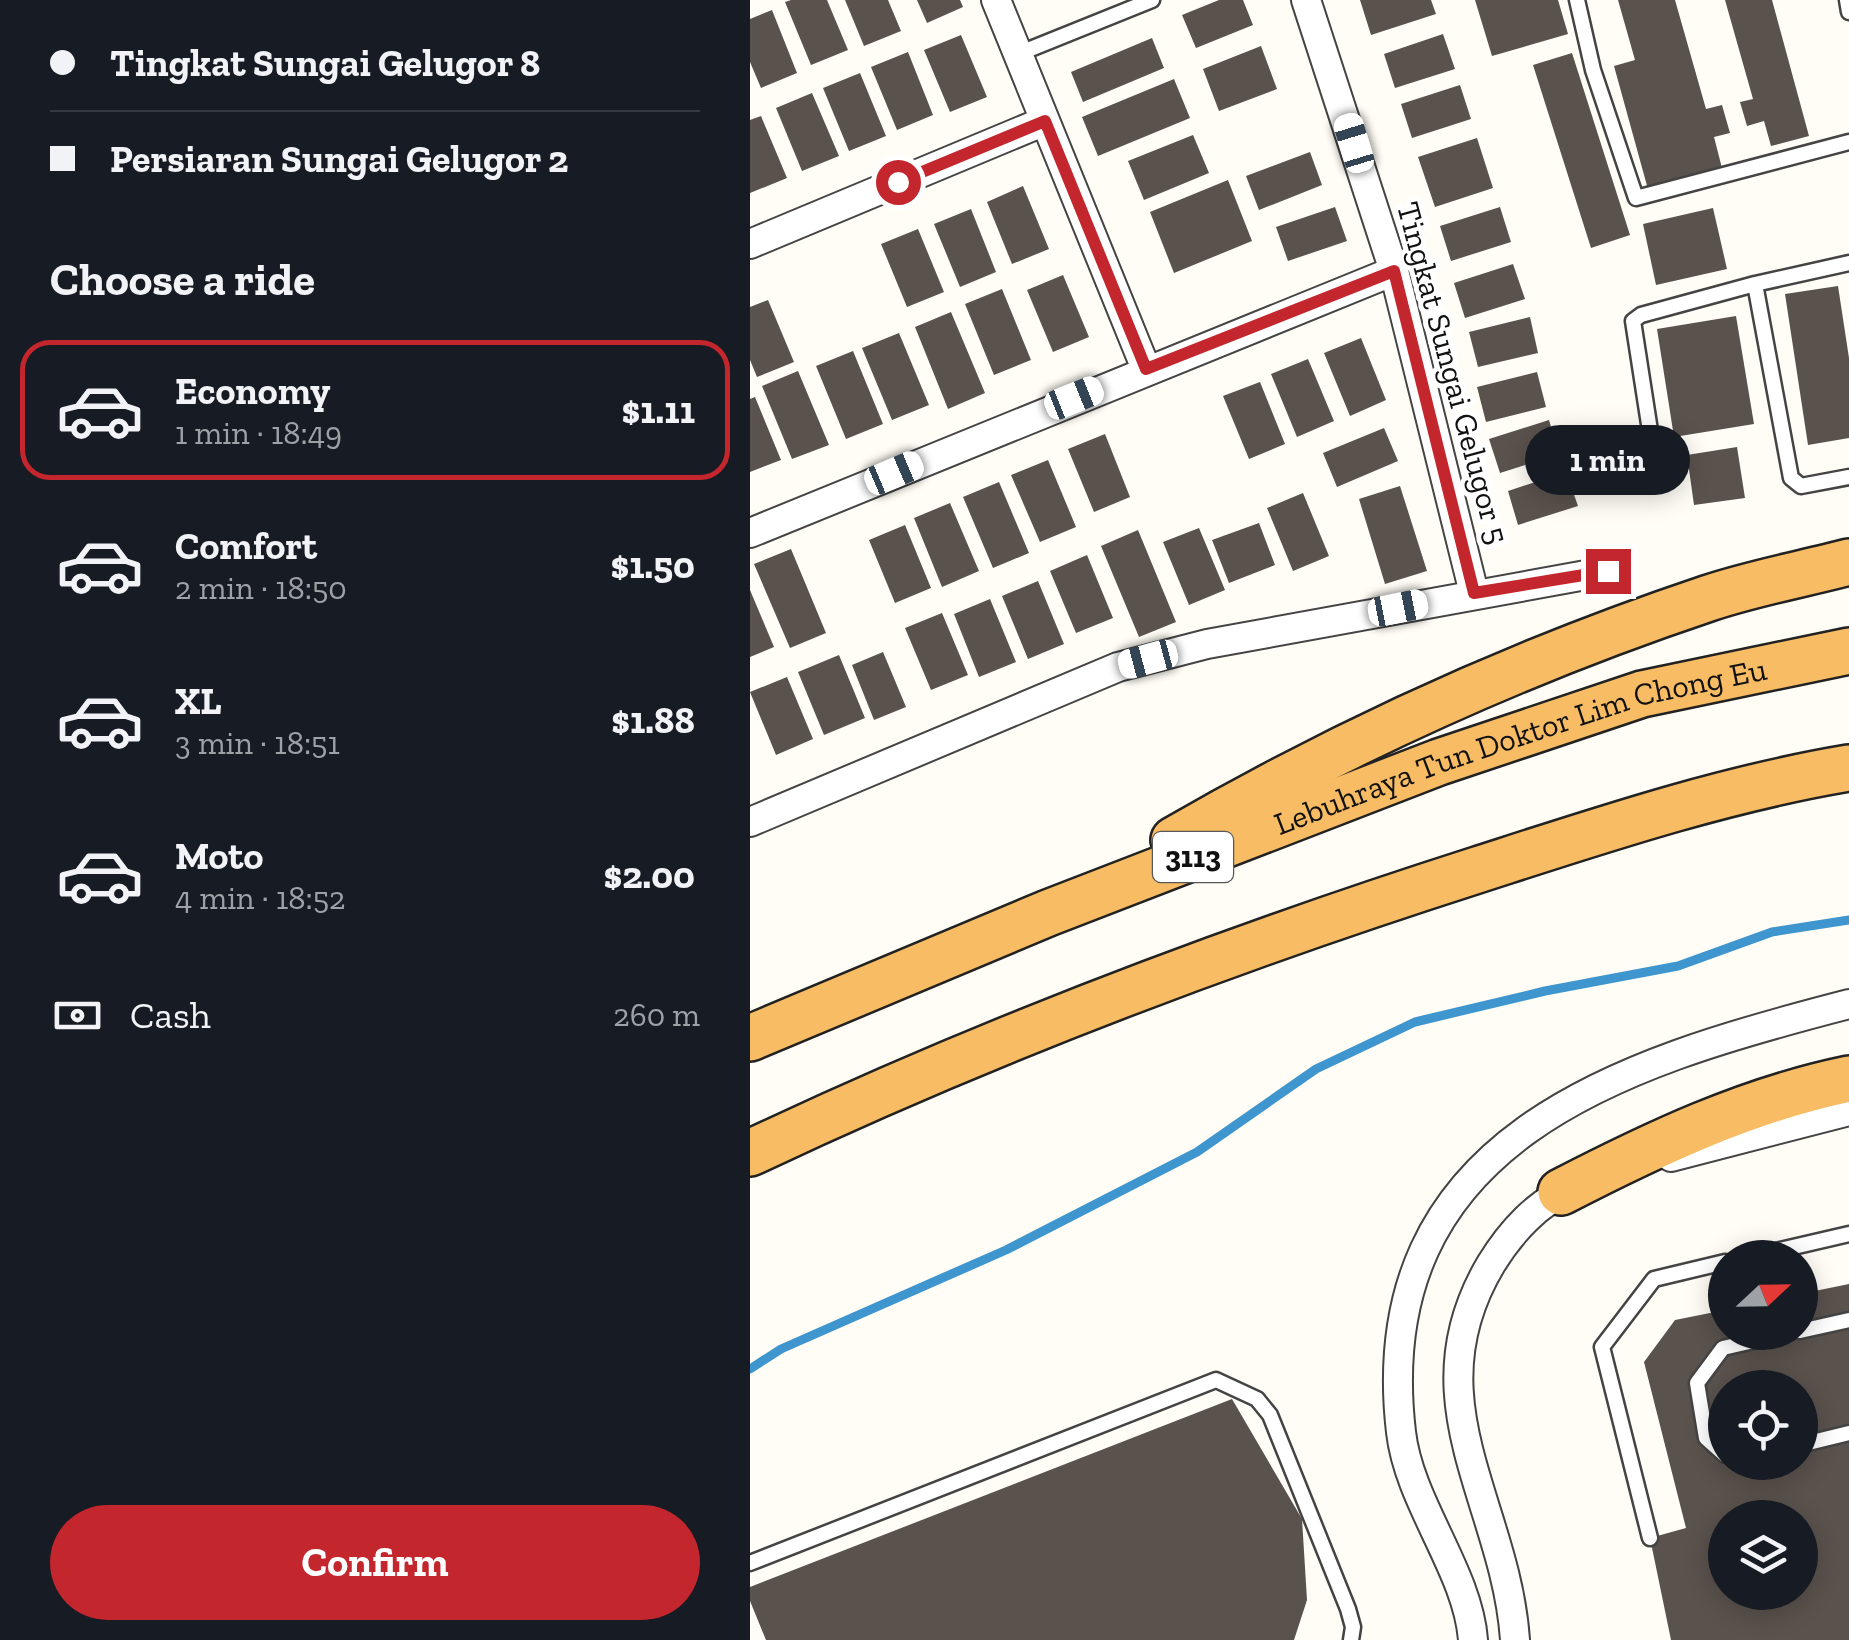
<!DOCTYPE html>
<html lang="en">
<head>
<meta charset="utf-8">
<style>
	body { margin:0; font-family:"Zilla Slab",serif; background:#20242c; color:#f1f3f6; height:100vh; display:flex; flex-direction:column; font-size:38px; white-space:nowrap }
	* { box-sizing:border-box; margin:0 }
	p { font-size:32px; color:#9ea1a6 }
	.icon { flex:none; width:55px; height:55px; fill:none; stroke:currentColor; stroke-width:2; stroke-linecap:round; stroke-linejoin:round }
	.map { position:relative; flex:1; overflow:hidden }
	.drawer { display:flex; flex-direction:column; background:#171b24; width:750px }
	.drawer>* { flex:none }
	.guide { display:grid; align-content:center; height:220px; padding:0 50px; background:#171b24 }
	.needle { width:65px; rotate:68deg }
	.controls { position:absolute; left:958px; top:1240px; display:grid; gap:20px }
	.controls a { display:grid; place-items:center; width:110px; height:110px; border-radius:50%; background:#171b24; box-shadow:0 5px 25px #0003; font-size:50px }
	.end { position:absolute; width:45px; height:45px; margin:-22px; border:12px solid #c4262e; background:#fff; box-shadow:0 0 0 5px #fff }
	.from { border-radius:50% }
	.bubble { position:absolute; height:70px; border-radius:35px; background:#171b24; box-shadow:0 5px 25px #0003; font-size:32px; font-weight:700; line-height:70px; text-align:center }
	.car { position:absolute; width:30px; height:60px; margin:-30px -15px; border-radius:12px; box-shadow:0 0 8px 2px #0007; background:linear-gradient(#fff 24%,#345 0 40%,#fff 0 76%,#345 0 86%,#fff 0) }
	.guide b { display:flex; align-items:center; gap:35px; height:95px; font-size:38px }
	.guide b+b { border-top:2px solid #363941 }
	.guide i { width:25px; height:25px; background:#f1f3f6 }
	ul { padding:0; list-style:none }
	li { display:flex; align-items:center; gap:30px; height:140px; margin:0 20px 15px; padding:0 30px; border:5px solid transparent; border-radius:30px }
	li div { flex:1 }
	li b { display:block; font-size:38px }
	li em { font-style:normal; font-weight:700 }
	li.on { border-color:#c4262e }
	li>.icon { width:90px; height:90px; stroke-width:1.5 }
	h2 { padding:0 50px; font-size:45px; line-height:120px }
	.pay { display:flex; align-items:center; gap:25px; height:110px; padding:0 50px; font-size:38px }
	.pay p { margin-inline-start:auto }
	.primary-button { display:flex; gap:20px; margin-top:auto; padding:20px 50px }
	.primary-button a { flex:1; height:115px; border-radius:60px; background:#c4262e; color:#fff; font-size:40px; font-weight:700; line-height:115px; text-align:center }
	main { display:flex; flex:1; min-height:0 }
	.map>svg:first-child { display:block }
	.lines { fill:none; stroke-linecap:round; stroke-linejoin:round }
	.stream { stroke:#3f96cf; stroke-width:9 }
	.building { fill:#5a524d; fill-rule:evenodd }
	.service-casing { stroke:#444; stroke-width:19 }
	.minor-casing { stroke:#444; stroke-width:32 }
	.trunk-casing { stroke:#222; stroke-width:50 }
	.service { stroke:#fff; stroke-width:14 }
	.minor { stroke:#fff; stroke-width:28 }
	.trunk { stroke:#f7bc64; stroke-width:45 }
	.route { stroke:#c4262e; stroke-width:12 }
	.labels { text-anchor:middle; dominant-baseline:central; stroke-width:10; stroke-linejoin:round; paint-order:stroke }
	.shield { fill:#fff; stroke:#585858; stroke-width:2.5 }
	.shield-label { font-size:30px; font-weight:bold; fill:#111 }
	.street-label { font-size:32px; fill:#111; stroke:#fff }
</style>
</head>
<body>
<main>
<section class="drawer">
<div class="guide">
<b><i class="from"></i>Tingkat Sungai Gelugor 8</b>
<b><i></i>Persiaran Sungai Gelugor 2</b>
</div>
<h2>Choose a ride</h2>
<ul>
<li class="on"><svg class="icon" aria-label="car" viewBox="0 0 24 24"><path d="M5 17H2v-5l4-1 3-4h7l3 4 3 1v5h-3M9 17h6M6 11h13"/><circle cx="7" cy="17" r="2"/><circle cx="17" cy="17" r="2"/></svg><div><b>Economy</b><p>1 min · 18:49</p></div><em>$1.11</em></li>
<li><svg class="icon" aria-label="car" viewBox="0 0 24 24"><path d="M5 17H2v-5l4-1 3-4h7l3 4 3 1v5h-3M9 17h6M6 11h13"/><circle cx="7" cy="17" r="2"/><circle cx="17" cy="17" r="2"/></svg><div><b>Comfort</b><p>2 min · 18:50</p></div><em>$1.50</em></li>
<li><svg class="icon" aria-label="car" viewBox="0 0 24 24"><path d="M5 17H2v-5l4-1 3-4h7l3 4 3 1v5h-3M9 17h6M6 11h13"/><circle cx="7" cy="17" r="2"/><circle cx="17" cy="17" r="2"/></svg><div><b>XL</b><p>3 min · 18:51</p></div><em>$1.88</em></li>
<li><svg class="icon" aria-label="car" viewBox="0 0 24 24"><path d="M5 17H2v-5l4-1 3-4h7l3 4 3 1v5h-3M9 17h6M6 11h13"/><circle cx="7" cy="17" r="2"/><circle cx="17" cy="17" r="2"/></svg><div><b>Moto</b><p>4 min · 18:52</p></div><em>$2.00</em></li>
</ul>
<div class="pay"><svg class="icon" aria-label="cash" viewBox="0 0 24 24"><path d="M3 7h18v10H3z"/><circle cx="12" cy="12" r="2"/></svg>Cash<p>260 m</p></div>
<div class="primary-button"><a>Confirm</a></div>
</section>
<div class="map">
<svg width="1099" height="1640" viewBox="0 0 1099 1640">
	<rect width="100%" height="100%" fill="#fffdf5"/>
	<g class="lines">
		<path class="stream" d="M0,1369l31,-20 225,-99 191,-98 119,-83 99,-47 130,-31 133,-25 94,-34 77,-12"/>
	</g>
	<path class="building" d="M41,0h36l21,50 -37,15 -26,-63z
		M95,0h43l13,31 -37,15z
		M167,0h43l3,7 -36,16z
		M469,0h24l10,25 -57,23 -14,-33z
		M610,0h71l5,14 -65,21z
		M725,0h83l10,34 -76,22z
		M868,0h57l31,109 16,-4 8,28 -16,4 9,35 -74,21 -35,-127 21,-6z
		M975,0h47l37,136 -38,10 -7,-25 -17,5 -7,-24 13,-3z
		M22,10l25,63 -36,15 -11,-26v-43z
		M693,34l12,35 -60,19 -11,-34z
		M211,35l26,62 -37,15 -26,-62z
		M402,38l12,30 -81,34 -12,-30z
		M511,46l16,43 -58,22 -16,-42z
		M158,52l25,63 -36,15 -26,-63z
		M822,53l58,182 -39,13 -58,-183z
		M110,73l26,63 -37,15 -26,-63z
		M424,79l16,39 -92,38 -16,-39z
		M710,85l11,34 -59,19 -11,-34z
		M62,93l27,63 -37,15 -26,-63z
		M11,116l26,62 -37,15v-73z
		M443,135l16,38 -65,27 -16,-39z
		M727,138l16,50 -58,19 -17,-50z
		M560,152l12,33 -63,25 -13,-34z
		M478,180l24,61 -78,32 -24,-61z
		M273,186l26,63 -37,15 -25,-62z
		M585,207l12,34 -59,20 -12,-34z
		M750,207l11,35 -60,19 -11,-35z
		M963,208l14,61 -71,16 -13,-61z
		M221,209l25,63 -36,15 -26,-63z
		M168,229l26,63 -37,15 -26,-63z
		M763,264l12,35 -60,19 -11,-35z
		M313,275l26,62 -36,15 -26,-62z
		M1088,286l11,72v80l-41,7 -23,-151z
		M252,289l29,71 -37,15 -29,-71z
		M18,300l26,62 -37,15 -7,-17v-53z
		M201,312l34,81 -37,16 -33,-82z
		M986,316l18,108 -80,13 -17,-108z
		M780,317l8,36 -60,14 -9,-35z
		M149,333l30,72 -37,15 -30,-72z
		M611,338l25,62 -36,16 -26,-63z
		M103,351l30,73 -37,15 -30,-73z
		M558,359l26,62 -37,16 -26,-63z
		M48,371l31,74 -37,14 -30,-73z
		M787,372l9,35 -60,15 -9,-35z
		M510,382l25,62 -36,15 -26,-63z
		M5,397l26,63 -31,12v-73z
		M799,420l10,34 -59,19 -11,-34z
		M634,428l14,33 -61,26 -14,-34z
		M355,434l25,63 -36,15 -26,-63z
		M987,447l8,51 -51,7 -7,-50z
		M298,460l28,67 -36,15 -29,-67z
		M816,472l12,34 -60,19 -10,-34z
		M249,482l30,71 -36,15 -30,-71z
		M650,486l27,85 -42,13 -26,-85z
		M553,493l26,63 -36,15 -26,-63z
		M200,503l29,68 -37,16 -28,-69z
		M509,523l16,42 -46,18 -17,-43z
		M155,525l26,63 -36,15 -26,-63z
		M449,528l26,62 -36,15 -26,-63z
		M388,530l38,92 -37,15 -38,-91z
		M41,549l35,84 -36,15 -36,-84z
		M337,555l26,63 -37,15 -26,-62z
		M288,581l26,63 -36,15 -26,-63z
		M0,590l24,57 -24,10z
		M240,599l26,63 -37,15 -25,-63z
		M192,613l26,62 -37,15 -26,-62z
		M133,652l23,55 -32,13 -22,-55z
		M89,655l26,63 -41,17 -26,-63z
		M37,677l26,62 -37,16 -26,-63z
		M1099,1284v356h-178l-21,-102 36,-10 -42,-166 31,-42 50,-10v22h75v-38zM975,1388h75v74h-75zM975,1518h75v74h-75z
		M482,1399l70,120 5,81 -13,40h-528l-16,-39v-14z"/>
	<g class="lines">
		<defs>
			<path id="service" d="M827,0l16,70 43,128 213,-56
				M1097,0l2,12
				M268,54l134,-54
				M1099,263l-94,21 36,194 10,8 48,-9
				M901,437l-18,-116 8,-6 114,-31
				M996,1258l103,-24
				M1050,1331l49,-11
				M1050,1445l49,-12
				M975,1455l-19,-17 -9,-55 26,-35 69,-16
				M900,1538l-48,-191 52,-68 71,-17
				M0,1563l466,-183 41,19 13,16 78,194 5,18 -2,13"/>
			<path id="minor" d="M246,0l150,369
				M556,0l88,271 80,322
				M0,244l295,-123
				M0,533l644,-262
				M0,822l368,-155 89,-23 401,-73
				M921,1157l178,-46
				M723,1640c-5,-69 -64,-137 -72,-208 -34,-293 219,-369 448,-428
				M765,1640c-9,-136 -106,-239 -24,-376 19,-31 47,-63 82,-76"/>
			<g id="trunk">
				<path d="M424,840c171,-99 347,-179 535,-242 45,-15 94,-24 140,-36"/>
				<path id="s1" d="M0,1038l298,-125 391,-151 203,-68 207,-43"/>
				<path d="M0,1153c234,-111 480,-204 727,-283 121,-39 246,-81 372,-102"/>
				<path d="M811,1192c93,-48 186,-92 288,-113"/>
			</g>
		</defs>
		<use href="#service" class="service-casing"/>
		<use href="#minor" class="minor-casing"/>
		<use href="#trunk" class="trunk-casing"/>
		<use href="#service" class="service"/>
		<use href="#minor" class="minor"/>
		<use href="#trunk" class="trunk"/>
	</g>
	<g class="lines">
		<path class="route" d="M148,182l147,-61 101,248 248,-98 80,322 134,-22"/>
	</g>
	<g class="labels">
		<rect class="shield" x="403" y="832" width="80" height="50" rx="8"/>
		<g class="shield-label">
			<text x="443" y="857">3113</text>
		</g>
		<g class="street-label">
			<text transform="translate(703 373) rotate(75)">Tingkat Sungai Gelugor 5</text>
			<text stroke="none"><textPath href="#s1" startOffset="825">Lebuhraya Tun Doktor Lim Chong Eu</textPath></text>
		</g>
	</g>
</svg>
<div class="controls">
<a><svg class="needle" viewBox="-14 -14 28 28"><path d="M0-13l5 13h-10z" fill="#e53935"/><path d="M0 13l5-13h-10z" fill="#9ea1a6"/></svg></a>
<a><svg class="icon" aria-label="locate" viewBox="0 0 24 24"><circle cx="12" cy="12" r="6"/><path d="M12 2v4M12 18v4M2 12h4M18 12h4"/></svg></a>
<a><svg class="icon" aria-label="layers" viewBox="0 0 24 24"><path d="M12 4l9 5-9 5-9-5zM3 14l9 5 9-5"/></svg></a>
</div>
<i class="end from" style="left:148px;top:182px"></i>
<i class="end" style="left:858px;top:571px"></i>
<div class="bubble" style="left:775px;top:425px;width:165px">1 min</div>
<i class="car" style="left:604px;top:143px;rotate:343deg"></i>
<i class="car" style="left:324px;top:398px;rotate:68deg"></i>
<i class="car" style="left:144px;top:473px;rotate:67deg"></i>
<i class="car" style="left:648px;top:608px;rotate:79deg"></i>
<i class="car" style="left:398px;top:659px;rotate:255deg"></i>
</div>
</main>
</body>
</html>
